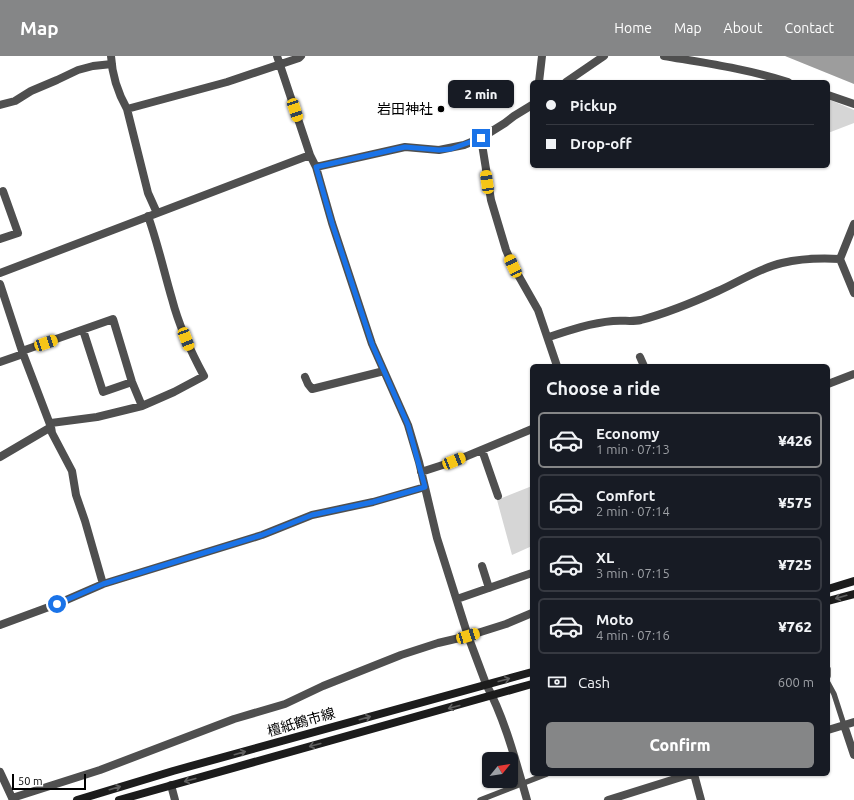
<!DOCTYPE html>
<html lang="en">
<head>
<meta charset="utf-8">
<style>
	body { margin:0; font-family:Ubuntu,"Noto Sans JP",sans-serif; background:#242831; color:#f1f3f6; height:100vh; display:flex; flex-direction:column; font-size:15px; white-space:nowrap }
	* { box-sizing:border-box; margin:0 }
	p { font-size:13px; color:#9ea1a6 }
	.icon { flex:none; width:22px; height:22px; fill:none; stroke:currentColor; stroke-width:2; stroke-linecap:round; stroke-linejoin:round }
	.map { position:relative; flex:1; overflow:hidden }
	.drawer { position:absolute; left:530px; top:308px; width:300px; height:412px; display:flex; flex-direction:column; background:#171b24; border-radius:6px; box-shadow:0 1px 3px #0004 }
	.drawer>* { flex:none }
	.top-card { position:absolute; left:530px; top:24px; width:300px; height:88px; border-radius:6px; box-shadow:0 1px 3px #0004; display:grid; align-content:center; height:88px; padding:0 16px; background:#171b24 }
	.needle { width:26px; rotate:60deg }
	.buttons { position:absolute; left:482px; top:696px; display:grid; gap:8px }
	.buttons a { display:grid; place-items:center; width:36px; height:36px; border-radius:6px; background:#171b24; box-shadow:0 1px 3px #0004; font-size:20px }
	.scale { position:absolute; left:12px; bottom:10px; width:74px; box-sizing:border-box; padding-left:4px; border:2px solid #000; border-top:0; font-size:11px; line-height:14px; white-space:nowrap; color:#000; -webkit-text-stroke:3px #fff; paint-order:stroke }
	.end { position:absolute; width:18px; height:18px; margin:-9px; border:5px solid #1a73e8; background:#fff; box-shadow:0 0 0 2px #fff }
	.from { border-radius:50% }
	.bubble { position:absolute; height:28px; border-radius:6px; background:#171b24; box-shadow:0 1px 3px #0004; font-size:13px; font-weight:800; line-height:28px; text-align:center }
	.car { position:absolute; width:12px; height:24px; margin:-12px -6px; border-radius:5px; box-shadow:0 0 3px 1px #0007; background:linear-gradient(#f5c518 24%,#345 0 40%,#f5c518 0 76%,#345 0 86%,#f5c518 0) }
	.top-card b { display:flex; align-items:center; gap:14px; height:38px; font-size:15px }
	.top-card b+b { border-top:1px solid #363941 }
	.top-card i { width:10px; height:10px; background:#f1f3f6 }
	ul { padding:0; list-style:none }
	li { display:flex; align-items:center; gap:12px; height:56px; margin:0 8px 6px; padding:0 8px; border:2px solid #363941; border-radius:6px }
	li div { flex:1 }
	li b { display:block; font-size:15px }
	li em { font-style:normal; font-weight:800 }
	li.current { border-color:#858687 }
	li>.icon { width:36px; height:36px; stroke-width:1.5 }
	h2 { padding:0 16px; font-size:18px; line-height:48px }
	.pay { display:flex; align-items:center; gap:10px; height:44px; padding:0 16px; font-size:15px }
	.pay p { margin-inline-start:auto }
	.primary-button { display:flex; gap:8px; margin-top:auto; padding:8px 16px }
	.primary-button a { flex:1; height:46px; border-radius:6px; background:#858687; color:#fff; font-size:16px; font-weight:800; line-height:46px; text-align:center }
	header { display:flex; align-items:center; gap:24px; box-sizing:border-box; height:56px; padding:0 20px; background:#858687; color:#fff }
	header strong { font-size:19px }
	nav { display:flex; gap:22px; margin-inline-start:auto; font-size:14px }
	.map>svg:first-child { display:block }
	.green { fill:#d6d6d6 }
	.water { fill:#9d9d9d }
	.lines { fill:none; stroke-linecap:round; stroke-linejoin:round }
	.service { stroke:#4f4f4f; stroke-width:5.5 }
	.minor { stroke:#4f4f4f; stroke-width:8 }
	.secondary { stroke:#1c1c1c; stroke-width:8 }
	.oneway { stroke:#606060 }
	.route { stroke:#1a73e8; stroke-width:5 }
	.poi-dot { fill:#000; stroke:#fff; stroke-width:1.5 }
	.labels { text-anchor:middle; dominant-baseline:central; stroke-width:3; stroke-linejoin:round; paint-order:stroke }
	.poi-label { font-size:14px; fill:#000; stroke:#fff; text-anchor:end }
	.street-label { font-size:14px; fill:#000; stroke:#fff }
</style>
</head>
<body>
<header>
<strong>Map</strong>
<nav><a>Home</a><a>Map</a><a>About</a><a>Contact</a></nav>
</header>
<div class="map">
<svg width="854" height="744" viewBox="0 0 854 744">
	<rect width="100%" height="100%" fill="#fff"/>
	<path class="green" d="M828,43l26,11v13l-26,10z
		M532,430v60l-20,9 -15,-55z"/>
	<path class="water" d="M785,0h69v28z"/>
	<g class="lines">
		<path class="service" d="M828,613v7
			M828,627l6,11 10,31
			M480,744l67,-26"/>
		<path class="minor" d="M111,0c1,18 7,37 16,53l21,84 9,20
			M277,0l33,99 6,12 16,56 40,121 36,81 11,37 18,76 31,98 18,48c19,35 30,78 41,116
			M664,0c41,7 84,13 124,26
			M539,26l3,-26
			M566,26l38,-26
			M828,39l26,9
			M0,49l15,-4 16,-10 26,-11 21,-10 15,-4 19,-2
			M127,53l100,-27 72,-24 2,-2
			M481,82l10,62 15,50 7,16 25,44 19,56
			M316,111l89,-20 34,3 25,-5 17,-7 24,-15 9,-7 18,-11
			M854,168l-14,35 14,34
			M0,183l18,-6 -15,-42
			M0,217l310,-118
			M0,228l22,67 29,76 -51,30
			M83,274l20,62 29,-10
			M549,281c21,-7 42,-14 64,-16 10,-1 19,1 28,-1 26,-7 53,-18 77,-29 21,-9 41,-23 64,-28 17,-4 40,-5 58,-4
			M22,295l91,-32 19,63 10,24
			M640,301l4,9
			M0,306l23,-8
			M305,321l3,7 4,5 72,-18
			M828,328l26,-10
			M51,367l46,-6 45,-11 32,-14 30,-16c-13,-24 -25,-50 -32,-77 -8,-27 -14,-55 -24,-83
			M51,371l1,6 20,38 4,24 9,26 18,63
			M482,394l16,46
			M421,416l34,-11 77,-32
			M482,510l7,22
			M457,543l75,-26
			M0,569l57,-21 46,-20 159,-49 50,-20 61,-13 52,-15
			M844,669l10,30
			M828,674l26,-8
			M0,716l13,28
			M694,718l7,26
			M171,729l4,15
			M12,742l88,-28 134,-51 51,-15 38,-18 78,-31 37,-12 30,-7 38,-12 26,-11
			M608,744l83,-26"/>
		<path class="secondary" d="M828,533l26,-8
			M828,545l26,-7
			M77,744l96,-29 359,-99
			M119,744l413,-116"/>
	</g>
	<defs><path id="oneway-shaft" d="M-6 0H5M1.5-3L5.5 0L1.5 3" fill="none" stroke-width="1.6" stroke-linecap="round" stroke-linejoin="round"/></defs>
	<g class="oneway">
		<use href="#oneway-shaft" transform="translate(841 541) rotate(164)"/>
		<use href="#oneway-shaft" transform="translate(504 624) rotate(-15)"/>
		<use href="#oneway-shaft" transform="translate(454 651) rotate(165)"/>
		<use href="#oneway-shaft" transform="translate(365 662) rotate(-16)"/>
		<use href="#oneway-shaft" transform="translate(315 689) rotate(165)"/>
		<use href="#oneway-shaft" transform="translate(240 697) rotate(-16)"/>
		<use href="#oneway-shaft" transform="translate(190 724) rotate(165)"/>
		<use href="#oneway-shaft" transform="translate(115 732) rotate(-16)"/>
	</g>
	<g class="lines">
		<path class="route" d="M57,548l46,-20 159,-49 50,-20 61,-13 52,-15 -17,-62 -36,-81 -40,-121 -16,-56 89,-20 34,3 12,-1 30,-11"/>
	</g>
	<circle class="poi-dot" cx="441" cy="53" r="4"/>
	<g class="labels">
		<g class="poi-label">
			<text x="433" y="53">岩田神社</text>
		</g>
		<g class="street-label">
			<text transform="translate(301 666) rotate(-16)">檀紙鶴市線</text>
		</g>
	</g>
</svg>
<div class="buttons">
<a><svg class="needle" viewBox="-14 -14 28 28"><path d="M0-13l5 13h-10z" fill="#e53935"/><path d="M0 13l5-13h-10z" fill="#9ea1a6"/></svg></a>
</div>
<div class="scale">50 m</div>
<i class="end from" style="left:57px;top:548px"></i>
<i class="end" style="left:481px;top:82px"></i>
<div class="bubble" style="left:448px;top:24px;width:66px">2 min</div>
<i class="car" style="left:295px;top:54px;rotate:162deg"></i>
<i class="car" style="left:487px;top:126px;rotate:352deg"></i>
<i class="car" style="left:513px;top:210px;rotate:335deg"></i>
<i class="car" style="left:186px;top:283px;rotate:159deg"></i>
<i class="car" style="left:46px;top:287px;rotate:71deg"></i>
<i class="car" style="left:454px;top:405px;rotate:68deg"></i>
<i class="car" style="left:468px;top:580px;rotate:73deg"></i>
<div class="top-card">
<b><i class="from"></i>Pickup</b>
<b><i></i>Drop-off</b>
</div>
<section class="drawer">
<h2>Choose a ride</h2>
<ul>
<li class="current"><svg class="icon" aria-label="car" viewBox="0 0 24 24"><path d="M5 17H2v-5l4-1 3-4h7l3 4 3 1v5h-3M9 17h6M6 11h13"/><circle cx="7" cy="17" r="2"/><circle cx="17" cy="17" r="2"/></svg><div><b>Economy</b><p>1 min · 07:13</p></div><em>¥426</em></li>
<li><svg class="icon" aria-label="car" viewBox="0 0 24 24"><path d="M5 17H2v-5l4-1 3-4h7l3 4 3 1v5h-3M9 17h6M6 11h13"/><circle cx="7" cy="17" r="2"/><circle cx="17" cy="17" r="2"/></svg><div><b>Comfort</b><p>2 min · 07:14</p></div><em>¥575</em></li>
<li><svg class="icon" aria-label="car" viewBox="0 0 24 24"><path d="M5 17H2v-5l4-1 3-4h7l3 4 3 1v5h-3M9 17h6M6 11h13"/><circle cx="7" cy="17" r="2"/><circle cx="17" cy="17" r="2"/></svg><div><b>XL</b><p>3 min · 07:15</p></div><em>¥725</em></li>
<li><svg class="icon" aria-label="car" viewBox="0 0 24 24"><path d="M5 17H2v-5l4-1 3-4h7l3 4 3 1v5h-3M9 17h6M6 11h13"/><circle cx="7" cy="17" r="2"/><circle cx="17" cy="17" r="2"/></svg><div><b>Moto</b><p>4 min · 07:16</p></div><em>¥762</em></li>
</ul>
<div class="pay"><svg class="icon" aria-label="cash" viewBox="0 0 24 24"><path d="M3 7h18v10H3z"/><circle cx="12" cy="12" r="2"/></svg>Cash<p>600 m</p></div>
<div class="primary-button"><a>Confirm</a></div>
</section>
</div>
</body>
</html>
